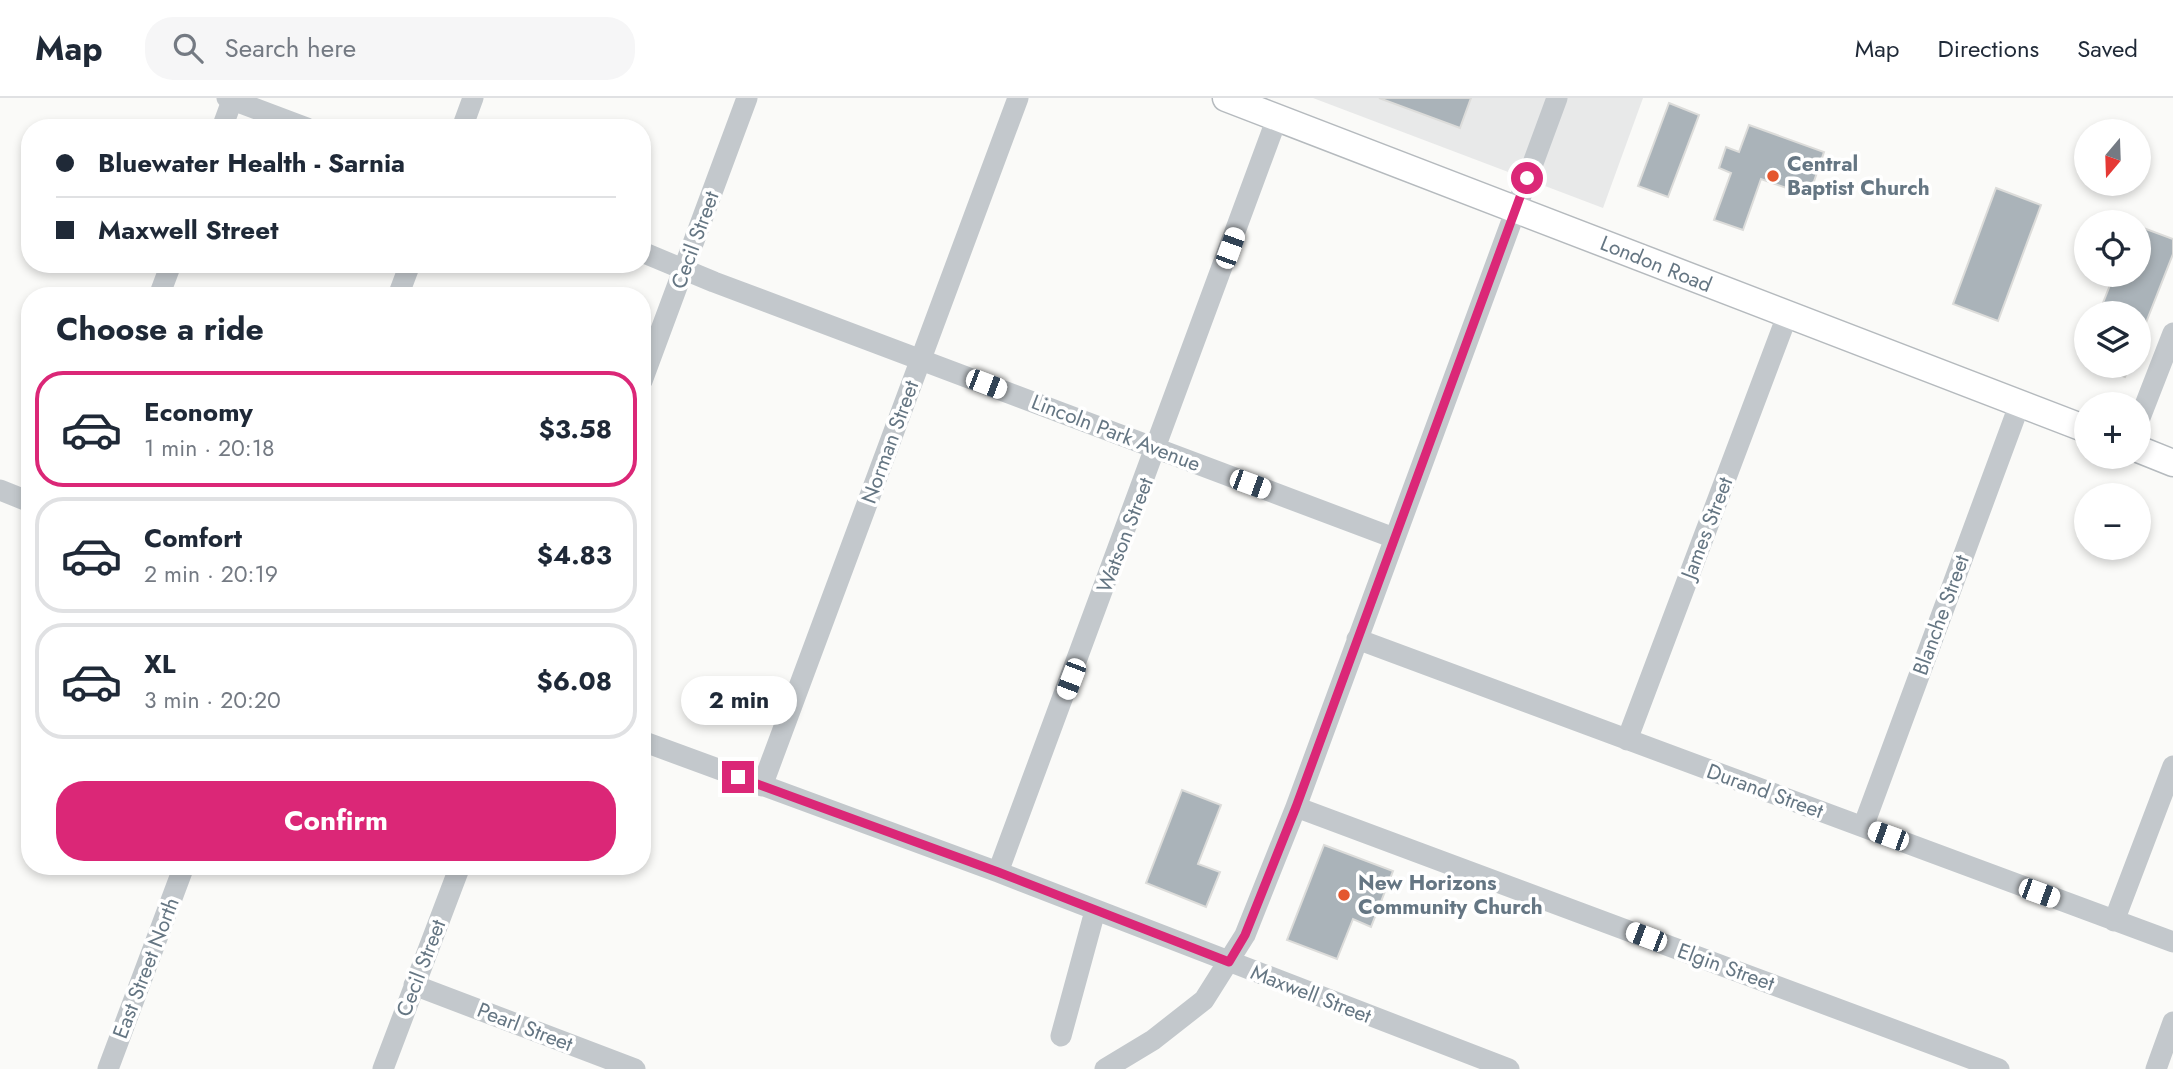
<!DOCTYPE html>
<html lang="en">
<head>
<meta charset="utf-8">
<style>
	body { margin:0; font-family:Jost,sans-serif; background:#f6f6f7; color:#1f2937; height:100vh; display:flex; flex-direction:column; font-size:26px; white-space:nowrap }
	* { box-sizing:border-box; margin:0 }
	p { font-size:23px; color:#747a83 }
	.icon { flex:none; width:38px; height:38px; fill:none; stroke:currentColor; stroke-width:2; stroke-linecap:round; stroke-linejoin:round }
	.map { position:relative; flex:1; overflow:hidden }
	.sheet { position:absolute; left:21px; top:189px; width:630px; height:588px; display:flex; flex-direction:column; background:#fff; border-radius:28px; box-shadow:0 4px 10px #0003 }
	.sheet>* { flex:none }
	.guide { position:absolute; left:21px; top:21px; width:630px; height:154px; border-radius:28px; box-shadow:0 4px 10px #0003; display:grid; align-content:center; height:154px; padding:0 35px; background:#fff }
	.needle { width:46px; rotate:199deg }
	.tools { position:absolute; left:2074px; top:21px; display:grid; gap:14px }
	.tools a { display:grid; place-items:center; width:77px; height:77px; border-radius:50%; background:#fff; box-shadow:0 4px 10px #0003; font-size:35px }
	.end { position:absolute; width:32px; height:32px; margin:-16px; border:9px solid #db2777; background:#fff; box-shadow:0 0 0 4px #fff }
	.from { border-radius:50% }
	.bubble { position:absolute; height:49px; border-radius:24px; background:#fff; box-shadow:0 4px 10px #0003; font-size:23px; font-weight:700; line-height:49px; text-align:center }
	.car { position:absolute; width:21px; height:42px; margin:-21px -10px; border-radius:9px; box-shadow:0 0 5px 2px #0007; background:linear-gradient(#fff 24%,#345 0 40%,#fff 0 76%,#345 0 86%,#fff 0) }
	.guide b { display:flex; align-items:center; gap:24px; height:66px; font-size:26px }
	.guide b+b { border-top:2px solid #e0e1e3 }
	.guide i { width:18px; height:18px; background:#1f2937 }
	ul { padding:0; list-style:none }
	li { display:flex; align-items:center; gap:21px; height:116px; margin:0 14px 10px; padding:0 21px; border:4px solid #e0e1e3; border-radius:28px }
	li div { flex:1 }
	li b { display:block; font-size:26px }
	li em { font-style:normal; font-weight:700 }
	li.current { border-color:#db2777 }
	li>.icon { width:63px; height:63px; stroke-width:1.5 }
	h2 { padding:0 35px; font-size:32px; line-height:84px }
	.action { display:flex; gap:14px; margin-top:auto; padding:14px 35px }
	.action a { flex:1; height:80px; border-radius:28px; background:#db2777; color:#fff; font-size:28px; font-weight:700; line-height:80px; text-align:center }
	header { display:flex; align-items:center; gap:42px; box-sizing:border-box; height:98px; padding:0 35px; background:#fff; border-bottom:2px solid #e0e1e3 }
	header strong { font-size:33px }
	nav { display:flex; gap:38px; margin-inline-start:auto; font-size:24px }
	.search { width:490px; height:63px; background:#f6f6f7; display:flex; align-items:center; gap:18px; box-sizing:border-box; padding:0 24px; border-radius:28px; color:#747a83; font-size:26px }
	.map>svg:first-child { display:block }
	.built { fill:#e8e9e9 }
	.building { fill:#aab3b9; stroke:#dcdcda; stroke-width:2 }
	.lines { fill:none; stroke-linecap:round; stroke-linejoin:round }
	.major-casing { stroke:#b5babe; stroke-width:29 }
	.minor { stroke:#c3c8cc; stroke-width:21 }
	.major { stroke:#fff; stroke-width:26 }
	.route { stroke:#db2777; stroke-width:9 }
	.poi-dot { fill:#e4572e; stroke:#fff; stroke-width:2.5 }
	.labels { text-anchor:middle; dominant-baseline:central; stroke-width:7; stroke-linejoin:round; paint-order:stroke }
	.poi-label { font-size:21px; font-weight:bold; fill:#657683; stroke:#fff; text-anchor:start }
	.street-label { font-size:21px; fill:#657683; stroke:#fff }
</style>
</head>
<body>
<header>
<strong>Map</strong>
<div class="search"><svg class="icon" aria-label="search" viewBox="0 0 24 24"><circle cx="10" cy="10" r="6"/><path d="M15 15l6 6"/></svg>Search here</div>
<nav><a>Map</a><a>Directions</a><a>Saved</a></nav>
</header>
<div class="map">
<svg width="2173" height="971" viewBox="0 0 2173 971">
	<rect width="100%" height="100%" fill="#fafaf8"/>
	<path class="built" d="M1313,0h330l-40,110z"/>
	<path class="building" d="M1379,0h92l-11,30z
		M1669,5l30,12 -31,82 -30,-11z
		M1749,27l75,27 -15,44 -48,-17 -18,51 -29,-10 17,-47 -12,-5 7,-21 13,5z
		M1996,90l45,17 -43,116 -45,-17z
		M2138,128l35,13v15l-35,89v-30h-39l15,-38h24z
		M2095,268h35l-5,11z
		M1182,692l39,15 -23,59 22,8 -14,35 -60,-24z
		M1324,747l69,26 -22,56 -18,-8 -16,40 -50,-19z"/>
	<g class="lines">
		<defs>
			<path id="major" d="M1226,0l860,331
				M2138,351l35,14"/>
		</defs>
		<use href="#major" class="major-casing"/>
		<path class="minor" d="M227,0l80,30
			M222,30l11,-30
			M462,30l11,-30
			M642,154l72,30 680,256
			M159,198l12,-32
			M398,198l12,-32
			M642,283l105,-283
			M2138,325l35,-90
			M0,392l30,12
			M1357,541l816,303
			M1627,642l160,-424
			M642,643l356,131 511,197
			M762,688l256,-688
			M1296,709l703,262
			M1863,729l157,-424
			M998,774l279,-754
			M2114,823l59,-155
			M414,887l221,84
			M1061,938l34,-125
			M108,971l76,-203
			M383,971l77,-203
			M1105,971l48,-29 51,-40 41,-65 51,-128 261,-709
			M2156,971l17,-47"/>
		<use href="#major" class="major"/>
	</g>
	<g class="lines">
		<path class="route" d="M738,679l260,95 231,90 16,-27 51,-128 231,-629"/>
	</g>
	<g class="poi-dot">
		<circle cx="1773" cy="78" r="7"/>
		<circle cx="1344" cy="797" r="7"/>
	</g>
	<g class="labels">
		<g class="poi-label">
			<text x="1787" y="66">Central<tspan x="1787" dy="24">Baptist Church</tspan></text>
			<text x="1358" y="785">New Horizons<tspan x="1358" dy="24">Community Church</tspan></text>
		</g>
		<g class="street-label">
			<text transform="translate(695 142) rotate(-70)">Cecil Street</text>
			<text transform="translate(1656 166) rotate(22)">London Road</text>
			<text transform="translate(1116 335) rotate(21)">Lincoln Park Avenue</text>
			<text transform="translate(890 344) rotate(-70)">Norman Street</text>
			<text transform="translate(1707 430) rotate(-69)">James Street</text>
			<text transform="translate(1125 437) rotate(-69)">Watson Street</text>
			<text transform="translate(1941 517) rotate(-70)">Blanche Street</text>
			<text transform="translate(1765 693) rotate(20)">Durand Street</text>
			<text transform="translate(1726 869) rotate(20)">Elgin Street</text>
			<text transform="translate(146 870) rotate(-69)">East Street North</text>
			<text transform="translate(421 870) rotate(-69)">Cecil Street</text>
			<text transform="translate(1311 896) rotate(21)">Maxwell Street</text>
			<text transform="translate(525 929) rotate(21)">Pearl Street</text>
		</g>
	</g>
</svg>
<div class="tools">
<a><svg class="needle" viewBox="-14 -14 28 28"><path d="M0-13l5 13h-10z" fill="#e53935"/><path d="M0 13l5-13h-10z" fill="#747a83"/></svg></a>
<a><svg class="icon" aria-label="locate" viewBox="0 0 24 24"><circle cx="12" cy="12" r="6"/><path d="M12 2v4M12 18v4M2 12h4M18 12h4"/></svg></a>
<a><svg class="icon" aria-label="layers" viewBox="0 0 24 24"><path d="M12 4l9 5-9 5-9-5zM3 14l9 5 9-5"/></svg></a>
<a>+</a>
<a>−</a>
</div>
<i class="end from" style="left:1527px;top:80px"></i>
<i class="end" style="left:738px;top:679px"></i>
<div class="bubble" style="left:681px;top:578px;width:116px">2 min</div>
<i class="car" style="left:1230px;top:150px;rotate:20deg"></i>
<i class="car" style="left:986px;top:286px;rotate:111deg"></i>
<i class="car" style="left:1250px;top:386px;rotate:110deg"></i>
<i class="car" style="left:1071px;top:581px;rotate:201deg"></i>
<i class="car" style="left:1888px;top:738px;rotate:290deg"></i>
<i class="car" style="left:2039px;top:795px;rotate:110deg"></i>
<i class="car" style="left:1646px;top:839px;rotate:291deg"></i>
<div class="guide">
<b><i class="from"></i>Bluewater Health - Sarnia</b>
<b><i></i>Maxwell Street</b>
</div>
<section class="sheet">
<h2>Choose a ride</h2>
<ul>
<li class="current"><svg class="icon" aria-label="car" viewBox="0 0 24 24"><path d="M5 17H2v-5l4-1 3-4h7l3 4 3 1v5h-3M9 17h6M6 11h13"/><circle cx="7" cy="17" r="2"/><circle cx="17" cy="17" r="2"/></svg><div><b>Economy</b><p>1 min · 20:18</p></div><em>$3.58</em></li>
<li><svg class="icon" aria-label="car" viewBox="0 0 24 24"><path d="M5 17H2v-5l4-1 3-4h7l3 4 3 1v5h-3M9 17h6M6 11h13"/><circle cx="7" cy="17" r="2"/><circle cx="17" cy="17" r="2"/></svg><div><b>Comfort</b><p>2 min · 20:19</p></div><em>$4.83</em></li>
<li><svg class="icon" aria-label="car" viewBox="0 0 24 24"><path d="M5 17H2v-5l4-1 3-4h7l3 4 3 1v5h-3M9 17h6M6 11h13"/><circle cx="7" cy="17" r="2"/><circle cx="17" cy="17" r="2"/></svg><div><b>XL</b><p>3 min · 20:20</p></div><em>$6.08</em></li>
</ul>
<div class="action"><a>Confirm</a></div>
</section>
</div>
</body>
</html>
